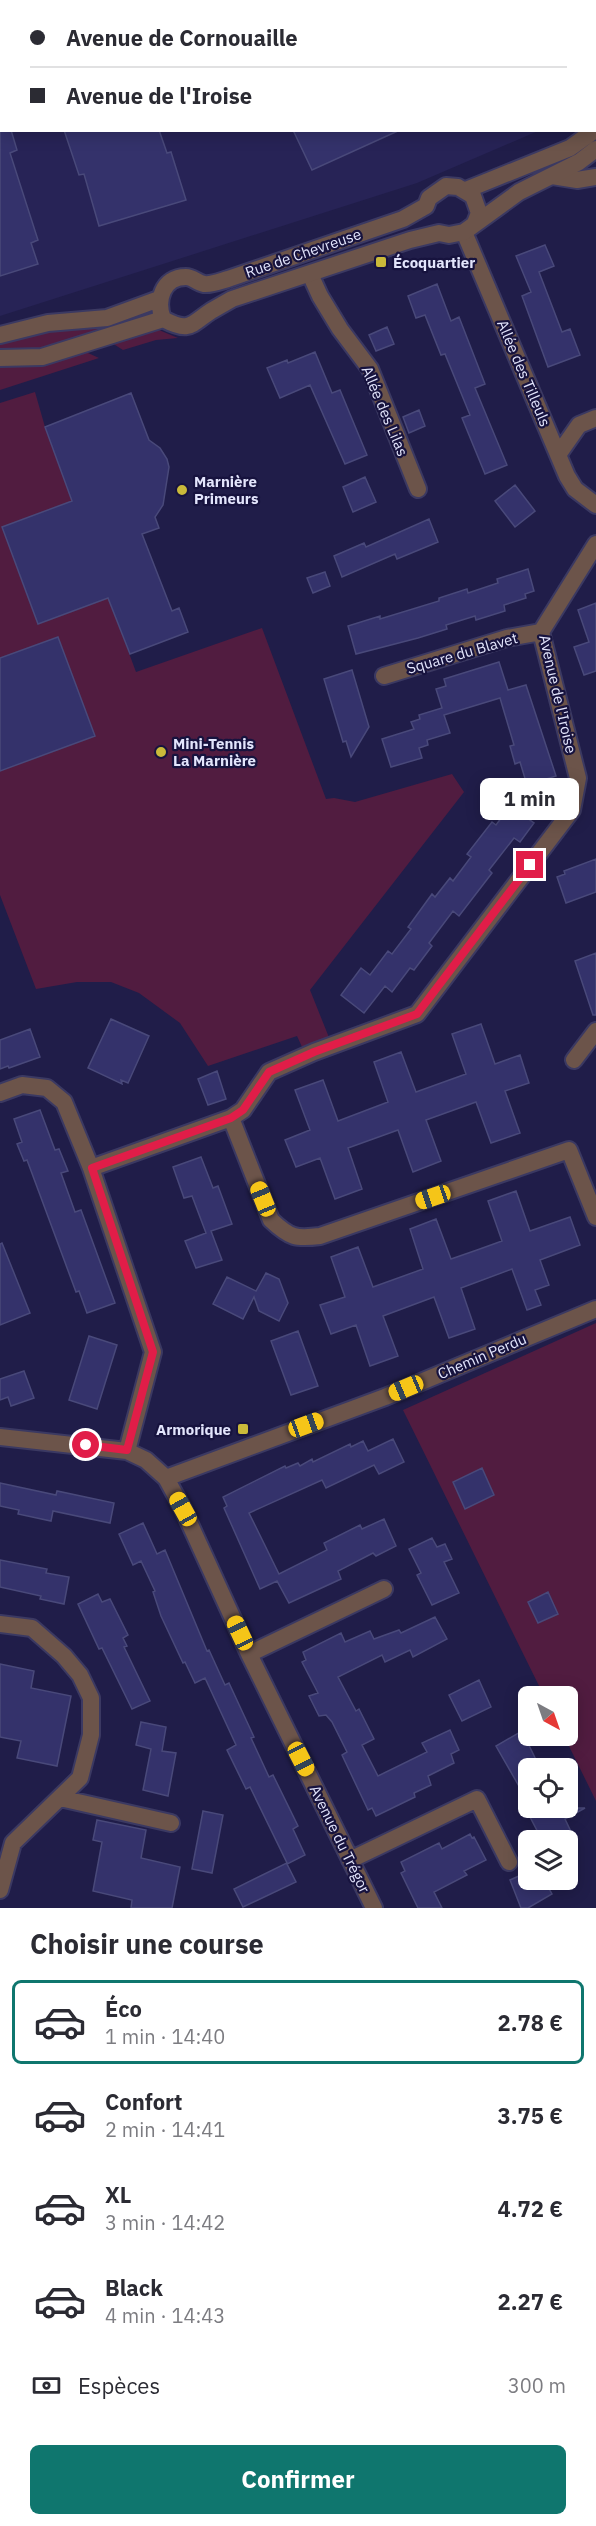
<!DOCTYPE html>
<html lang="fr">
<head>
<meta charset="utf-8">
<style>
	body { margin:0; font-family:"IBM Plex Sans",sans-serif; background:#f7f7f7; color:#2b2b33; height:100vh; display:flex; flex-direction:column; font-size:22px; white-space:nowrap }
	* { box-sizing:border-box; margin:0 }
	p { font-size:20px; color:#7c7c81 }
	.icon { flex:none; width:33px; height:33px; fill:none; stroke:currentColor; stroke-width:2; stroke-linecap:round; stroke-linejoin:round }
	.map { position:relative; height:1908px; overflow:hidden }
	.panel { display:flex; flex-direction:column; background:#fff; flex:1 }
	.panel>* { flex:none }
	.hud { position:absolute; left:0px; top:0px; width:597px; height:132px; box-shadow:0 3px 15px #0003; display:grid; align-content:center; height:132px; padding:0 30px; background:#fff }
	.needle { width:39px; rotate:140deg }
	.fabs { position:absolute; left:518px; top:1686px; display:grid; gap:12px }
	.fabs a { display:grid; place-items:center; width:60px; height:60px; border-radius:9px; background:#fff; box-shadow:0 3px 15px #0003; font-size:30px }
	.end { position:absolute; width:27px; height:27px; margin:-14px; border:8px solid #e11d48; background:#fff; box-shadow:0 0 0 3px #fff }
	.from { border-radius:50% }
	.bubble { position:absolute; height:42px; border-radius:9px; background:#fff; box-shadow:0 3px 15px #0003; font-size:20px; font-weight:800; line-height:42px; text-align:center }
	.car { position:absolute; width:18px; height:36px; margin:-18px -9px; border-radius:8px; box-shadow:0 0 4px 2px #0007; background:linear-gradient(#f5c518 24%,#345 0 40%,#f5c518 0 76%,#345 0 86%,#f5c518 0) }
	.hud b { display:flex; align-items:center; gap:21px; height:57px; font-size:22px }
	.hud b+b { border-top:2px solid #e1e1e2 }
	.hud i { width:15px; height:15px; background:#2b2b33 }
	ul { padding:0; list-style:none }
	li { display:flex; align-items:center; gap:18px; height:84px; margin:0 12px 9px; padding:0 18px; border:3px solid transparent; border-radius:9px }
	li div { flex:1 }
	li b { display:block; font-size:22px }
	li em { font-style:normal; font-weight:800 }
	li.selected { border-color:#0f766e }
	li>.icon { width:54px; height:54px; stroke-width:1.5 }
	h2 { padding:0 30px; font-size:27px; line-height:72px }
	.pay { display:flex; align-items:center; gap:15px; height:66px; padding:0 30px; font-size:22px }
	.pay p { margin-inline-start:auto }
	.button { display:flex; gap:12px; margin-top:auto; padding:12px 30px }
	.button a { flex:1; height:69px; border-radius:9px; background:#0f766e; color:#fff; font-size:24px; font-weight:800; line-height:69px; text-align:center }
	.map>svg:first-child { display:block }
	.built { fill:#272356 }
	.green { fill:#511c40 }
	.building { fill:#34326b; stroke:#49497a; stroke-width:1.5 }
	.lines { fill:none; stroke-linecap:round; stroke-linejoin:round }
	.minor-casing { stroke:#3b3962; stroke-width:20 }
	.tertiary-casing { stroke:#3b3962; stroke-width:20 }
	.minor { stroke:#6c544a; stroke-width:16 }
	.tertiary { stroke:#6c544a; stroke-width:16 }
	.route { stroke:#e11d48; stroke-width:8 }
	.poi-dot { fill:#caba3a; stroke:#17133e; stroke-width:2 }
	.labels { text-anchor:middle; dominant-baseline:central; stroke-width:4.5; stroke-linejoin:round; paint-order:stroke }
	.street-label { font-size:15px; fill:#e3e5fc; stroke:#17133e }
	.poi-label { font-size:15px; font-weight:bold; fill:#e3e5fc; stroke:#17133e; text-anchor:start }
</style>
</head>
<body>
<div class="map">
<svg width="596" height="1908" viewBox="0 0 596 1908">
	<rect width="100%" height="100%" fill="#201d49"/>
	<path class="built" d="M0,0h596v105v-103h-594v128l536,1 -121,52 -417,133z"/>
	<path class="green" d="M153,307l2,9 -108,32h-47v-5l33,-9 69,-8z
		M159,330l19,8 -22,2 -33,10 -11,-7 36,-12z
		M76,353h12l11,5 -99,32v-24z
		M35,392l10,35 91,245 126,-44 64,171 8,-1 21,4 97,-28 12,18 -154,198 20,50 -27,9 -6,-13 -89,30 -28,-43 -41,-30 -28,-11h-34l-41,7 -36,-94v-492z
		M596,1323v478l-32,-65h3v-40h-23l-141,-286z"/>
	<path class="building" d="M0,108l2,22h9l6,20 -7,3 28,87 -7,3 7,21 -38,12z
		M64,130h95l8,23 4,-1 15,48 -87,26 -15,-52 -5,1z
		M293,130h107l-88,40z
		M545,245l9,21 -15,6 23,60 8,-3 10,26 -32,12 -26,-71 9,-4 -15,-36z
		M437,284l14,37 8,-4 26,67 -10,4 32,77 -22,9 -23,-56 8,-3 -25,-61 -4,1 -16,-40 -9,3 -8,-22z
		M387,327l7,17 -18,7 -7,-16z
		M315,352l17,41 8,-3 27,65 -22,9 -35,-79 -30,13 -13,-30 20,-8 1,3z
		M131,393l18,47 11,8 7,11 2,8 -6,38 -8,12 4,11 -17,6 30,77 7,-3 9,24 -58,22 -22,-56 -70,26 -36,-97 70,-26 -27,-74z
		M419,410l6,16 -16,7 -6,-16z
		M365,477l11,25 -23,10 -10,-25z
		M515,485l20,26 -20,16 -20,-26z
		M429,519l9,23 -41,17 -2,-5 -53,23 -8,-21 30,-13 2,4z
		M528,569l6,22 -9,3 1,4 -22,7 1,6 -29,9 -1,-4 -29,9 1,4 -29,9 -62,16 -8,-28 32,-10v3l59,-18v-3l28,-9 1,4 30,-10 -1,-4z
		M325,572l5,14 -17,7 -6,-15z
		M596,603v68l-12,4 -10,-28 15,-5 -11,-32z
		M58,637l37,99 -95,35v-113z
		M499,662l9,28 18,-5 30,91 -29,9 -7,-23 -5,2 -5,-18 4,-1 -14,-47 -56,17 6,18 -23,7 1,5 -9,3 3,10 -31,9 -9,-28 32,-10 -3,-7 9,-3 -1,-4 23,-7 -6,-19 10,-3 -2,-7z
		M352,670l17,57 -18,30 -5,-16 -3,1 -19,-63z
		M510,806l24,17 -14,19 -6,-4 -25,32 3,3 -33,43 -6,-5 -24,32 3,3 -18,24 -4,-2 -18,24 -7,-6 -21,27 -23,-18 20,-27 9,7 18,-24 4,3 19,-25 -3,-2 24,-33 3,3 15,-19 3,3 18,-24 -4,-3 25,-32 4,3z
		M596,859v33l-30,11 -9,-26 8,-3 -1,-3z
		M596,953v62h-3l-18,-54z
		M111,1019l38,17 -21,47 -7,-3 1,4 -34,-16z
		M481,1024l14,40 25,-9 9,28 -24,8 15,42 -29,10 -15,-41 -50,18 15,41 -28,11 -15,-42 -50,18 14,41 -27,10 -15,-41 -24,9 -11,-27 25,-10 -15,-40 28,-10 15,41 50,-19 -14,-40 27,-10 15,40 50,-18 -14,-40z
		M30,1029l10,28 -31,11 -1,-2 -8,3v-29z
		M217,1071l9,28 -18,6 -10,-26z
		M40,1110l15,40 4,-1 9,22 -7,2 14,39 6,-2 34,93 -28,10 -8,-22 -3,1 -49,-132 -3,1 -7,-17 5,-2 -8,-23z
		M201,1157l12,31 5,-2 14,38 -21,7 11,29 -26,8 -11,-27 21,-8 -14,-37 -8,2 -11,-31z
		M516,1191l14,40 40,-14 10,28 -40,15 9,25 -14,5 6,15 -14,5 -15,-41 -51,19 14,41 -26,9 -15,-41 -51,19 15,40 -28,10 -14,-41 -25,9 -11,-29 25,-8 -14,-40 27,-10 15,40 50,-18 -13,-40 26,-10 15,40 26,-9 25,-9 -14,-40z
		M2,1243l28,70 -30,12v-81z
		M266,1273l13,6 9,24 -9,18 -20,-10 -5,-14 -11,22 -30,-15 14,-27 29,14z
		M298,1331l20,55 -27,9 -20,-54z
		M89,1336l28,9 -20,64 -28,-9z
		M24,1371l10,27 -23,8 -3,-9 -8,3v-21z
		M393,1439l11,23 -25,12 -5,-9 -48,23 -4,-8 -73,33 30,61 48,-24 -3,-7 36,-18 2,4 22,-10 12,27 -20,10 -3,-3 -35,18 3,8 -52,24 -12,-22 -17,8 -36,-81 3,-2 -4,-9 62,-31 1,2 12,-5 2,3 12,-7 1,3 37,-18 1,3 12,-6 5,10z
		M482,1468l12,27 -29,14 -12,-27z
		M0,1483l56,12 1,-4 57,12 -4,20 -57,-12 -2,10 -33,-7 1,-4 -19,-4z
		M143,1523l14,31 8,-4 42,101 2,-1 16,35 4,-2 25,54 -3,1 18,39 4,-2 25,51 -5,3 12,26 -18,9 9,18 -53,25 -9,-18 53,-26 -37,-76 -4,2 -19,-39 9,-5 -31,-67 -10,5 -10,-21 -2,1 -22,-47 -8,-24 2,-1 -14,-30 -8,4 -14,-31z
		M432,1538l5,9 8,-3 7,15 -8,3 15,31 -27,12 -15,-30 4,-2 -12,-24z
		M0,1560l47,9 -1,4 23,4 -5,27 -24,-5 1,-3 -41,-9z
		M548,1592l10,22 -20,9 -10,-21z
		M98,1594l4,8 8,-3 18,36 -5,3 4,8 -3,1 26,54 -18,8 -30,-61 -3,1 -21,-45z
		M435,1617l12,22 -34,18 -3,-7 -25,12 -3,-7 -44,22 18,34 3,-2 15,30 -12,6 16,31 49,-24 -5,-9 28,-13 9,20 -8,4 3,9 -26,13 3,9 -17,8 1,4 -39,19 -4,-8 -4,2 -18,-38 -8,-17 5,-3 -15,-30 -6,-7 -7,1 -10,-20 9,-3 -16,-31 4,-2 -3,-8 38,-19 4,9 25,-11 4,8 25,-9 2,3z
		M0,1664l34,7 -3,17 40,8 -14,70 -40,-8 4,-17 -21,-4z
		M479,1680l12,27 -29,14 -13,-26z
		M141,1722l25,5 -4,24 14,2 -8,43 -25,-6 8,-41 -15,-4z
		M522,1731l18,37h-12v34l-32,-56z
		M545,1808h40l-20,11 10,21h-33l-13,-25z
		M203,1811l20,4 -11,58 -20,-4z
		M97,1820l49,10 -5,28 39,9 -8,41h-41l1,-8 -39,-9 9,-49 -9,-2z
		M470,1834l2,4 2,-1 12,23 -22,11 3,4 -33,17 8,16h-24l-17,-35 4,-2 -4,-9 38,-19 3,6z
		M528,1872v8h16l8,14 -24,14h-7l-11,-28z"/>
	<g class="lines">
		<defs>
			<path id="minor" d="M43,0v2
				M185,2l5,-2
				M0,59h2
				M552,176l25,4 19,-3
				M464,232l103,244 8,13 21,16
				M310,274l10,22 20,33 30,40 48,120
				M558,455l21,-30 17,-7
				M384,676l123,-38 34,-6
				M574,1060l22,-29
				M0,1093l22,-8 25,3 17,14 27,66 62,184 -26,99
				M231,1118l40,102c19,18 25,19 49,16l249,-86 27,67
				M91,1168l140,-50 12,-8 26,-38 45,-20 103,-38 155,-204 6,-32 -37,-146 55,-88
				M0,1437l127,14 19,9 20,18 17,31 66,145 125,254
				M166,1478l219,-81 211,-88
				M0,1624l32,4 32,28 16,19 11,23v37l-11,43 -67,65 -13,47
				M249,1654l135,-65
				M60,1798l111,25
				M350,1860l127,-61 32,63"/>
			<path id="tertiary" d="M466,190l104,-42 25,-18
				M163,319c-7,-18 -1,-42 23,-42 7,0 11,6 18,7 7,1 17,-3 24,-5l175,-60 23,-13 3,-8 17,-12 12,1 15,9 6,17 -4,10
				M0,335l48,-12 59,-5 52,-19
				M0,358l42,-1 121,-38c27,14 27,6 48,-8 7,-4 14,-8 21,-12l178,-59 29,-7 10,2 15,-3 55,-40 60,-30 17,-13"/>
		</defs>
		<use href="#minor" class="minor-casing"/>
		<use href="#tertiary" class="tertiary-casing"/>
		<use href="#minor" class="minor"/>
		<use href="#tertiary" class="tertiary"/>
	</g>
	<g class="lines">
		<path class="route" d="M86,1445l41,5 26,-98 -61,-184 139,-50 12,-8 26,-38 45,-20 103,-38 113,-149"/>
	</g>
	<g class="poi-dot">
		<rect x="375" y="256" width="12" height="12" rx="3"/>
		<circle cx="182" cy="490" r="6"/>
		<circle cx="161" cy="752" r="6"/>
		<rect x="237" y="1423" width="12" height="12" rx="3"/>
	</g>
	<g class="labels">
		<g class="street-label">
			<text transform="translate(303 253) rotate(-19)">Rue de Chevreuse</text>
			<text transform="translate(524 373) rotate(67)">Allée des Tilleuls</text>
			<text transform="translate(385 411) rotate(67)">Allée des Lilas</text>
			<text transform="translate(462 653) rotate(-16)">Square du Blavet</text>
			<text transform="translate(558 694) rotate(77)">Avenue de l'Iroise</text>
			<text transform="translate(482 1356) rotate(-23)">Chemin Perdu</text>
			<text transform="translate(340 1839) rotate(64)">Avenue du Trégor</text>
		</g>
		<g class="poi-label">
			<text x="393" y="262">Écoquartier</text>
			<text x="194" y="481">Marnière<tspan x="194" dy="17">Primeurs</tspan></text>
			<text x="173" y="743">Mini-Tennis<tspan x="173" dy="17">La Marnière</tspan></text>
			<text x="231" y="1429" text-anchor="end">Armorique</text>
		</g>
	</g>
</svg>
<div class="fabs">
<a><svg class="needle" viewBox="-14 -14 28 28"><path d="M0-13l5 13h-10z" fill="#e53935"/><path d="M0 13l5-13h-10z" fill="#7c7c81"/></svg></a>
<a><svg class="icon" aria-label="locate" viewBox="0 0 24 24"><circle cx="12" cy="12" r="6"/><path d="M12 2v4M12 18v4M2 12h4M18 12h4"/></svg></a>
<a><svg class="icon" aria-label="layers" viewBox="0 0 24 24"><path d="M12 4l9 5-9 5-9-5zM3 14l9 5 9-5"/></svg></a>
</div>
<i class="end from" style="left:86px;top:1445px"></i>
<i class="end" style="left:530px;top:865px"></i>
<div class="bubble" style="left:480px;top:778px;width:99px">1 min</div>
<i class="car" style="left:433px;top:1197px;rotate:251deg"></i>
<i class="car" style="left:263px;top:1199px;rotate:338deg"></i>
<i class="car" style="left:406px;top:1388px;rotate:247deg"></i>
<i class="car" style="left:306px;top:1425px;rotate:70deg"></i>
<i class="car" style="left:183px;top:1509px;rotate:331deg"></i>
<i class="car" style="left:240px;top:1633px;rotate:335deg"></i>
<i class="car" style="left:301px;top:1759px;rotate:153deg"></i>
<div class="hud">
<b><i class="from"></i>Avenue de Cornouaille</b>
<b><i></i>Avenue de l'Iroise</b>
</div>
</div>
<section class="panel">
<h2>Choisir une course</h2>
<ul>
<li class="selected"><svg class="icon" aria-label="car" viewBox="0 0 24 24"><path d="M5 17H2v-5l4-1 3-4h7l3 4 3 1v5h-3M9 17h6M6 11h13"/><circle cx="7" cy="17" r="2"/><circle cx="17" cy="17" r="2"/></svg><div><b>Éco</b><p>1 min · 14:40</p></div><em>2.78 €</em></li>
<li><svg class="icon" aria-label="car" viewBox="0 0 24 24"><path d="M5 17H2v-5l4-1 3-4h7l3 4 3 1v5h-3M9 17h6M6 11h13"/><circle cx="7" cy="17" r="2"/><circle cx="17" cy="17" r="2"/></svg><div><b>Confort</b><p>2 min · 14:41</p></div><em>3.75 €</em></li>
<li><svg class="icon" aria-label="car" viewBox="0 0 24 24"><path d="M5 17H2v-5l4-1 3-4h7l3 4 3 1v5h-3M9 17h6M6 11h13"/><circle cx="7" cy="17" r="2"/><circle cx="17" cy="17" r="2"/></svg><div><b>XL</b><p>3 min · 14:42</p></div><em>4.72 €</em></li>
<li><svg class="icon" aria-label="car" viewBox="0 0 24 24"><path d="M5 17H2v-5l4-1 3-4h7l3 4 3 1v5h-3M9 17h6M6 11h13"/><circle cx="7" cy="17" r="2"/><circle cx="17" cy="17" r="2"/></svg><div><b>Black</b><p>4 min · 14:43</p></div><em>2.27 €</em></li>
</ul>
<div class="pay"><svg class="icon" aria-label="cash" viewBox="0 0 24 24"><path d="M3 7h18v10H3z"/><circle cx="12" cy="12" r="2"/></svg>Espèces<p>300 m</p></div>
<div class="button"><a>Confirmer</a></div>
</section>
</body>
</html>
